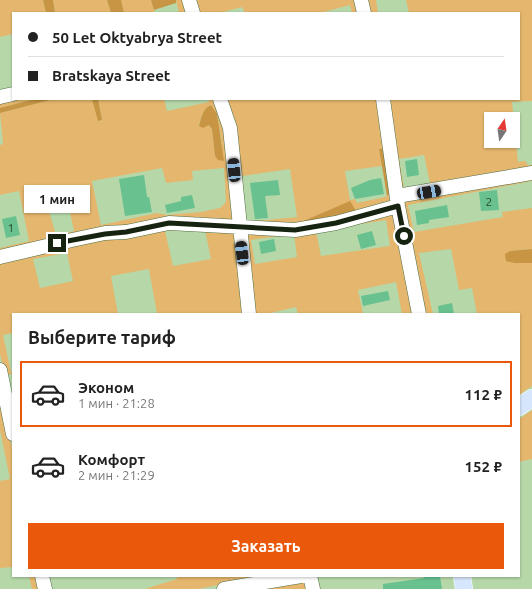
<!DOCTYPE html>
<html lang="ru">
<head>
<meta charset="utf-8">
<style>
	body { margin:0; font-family:Ubuntu,sans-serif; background:#f2f2f2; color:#222; height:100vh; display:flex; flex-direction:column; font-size:15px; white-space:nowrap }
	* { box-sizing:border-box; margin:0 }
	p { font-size:13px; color:#767676 }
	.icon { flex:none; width:22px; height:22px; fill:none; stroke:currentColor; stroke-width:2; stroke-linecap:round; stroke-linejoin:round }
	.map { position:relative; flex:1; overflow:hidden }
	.side { position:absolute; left:12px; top:313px; width:508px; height:264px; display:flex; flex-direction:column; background:#fff; border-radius:0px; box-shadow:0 1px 3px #0004 }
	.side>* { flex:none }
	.hud { position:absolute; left:12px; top:12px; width:508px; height:88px; border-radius:0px; box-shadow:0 1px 3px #0004; display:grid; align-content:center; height:88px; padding:0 16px; background:#fff }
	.needle { width:26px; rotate:13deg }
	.controls { position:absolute; left:484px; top:112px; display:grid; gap:8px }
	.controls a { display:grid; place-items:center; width:36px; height:36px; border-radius:0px; background:#fff; box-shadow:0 1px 3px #0004; font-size:20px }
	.end { position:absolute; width:18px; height:18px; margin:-9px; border:5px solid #162311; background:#fff; box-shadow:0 0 0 2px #fff }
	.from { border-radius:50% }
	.bubble { position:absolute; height:28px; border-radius:0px; background:#fff; box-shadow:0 1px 3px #0004; font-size:13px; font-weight:700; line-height:28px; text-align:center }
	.car { position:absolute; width:12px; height:24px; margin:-12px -6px; border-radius:5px; box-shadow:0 0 3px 1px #0007; background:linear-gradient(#222 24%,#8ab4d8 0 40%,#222 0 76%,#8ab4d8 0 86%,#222 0) }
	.hud b { display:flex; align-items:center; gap:14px; height:38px; font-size:15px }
	.hud b+b { border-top:1px solid #e0e0e0 }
	.hud i { width:10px; height:10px; background:#222 }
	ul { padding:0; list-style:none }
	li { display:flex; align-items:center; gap:12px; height:66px; margin:0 8px 6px; padding:0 8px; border:2px solid transparent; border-radius:0px }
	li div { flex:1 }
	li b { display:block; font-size:15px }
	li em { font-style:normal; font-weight:700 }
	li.active { border-color:#ea580c }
	li>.icon { width:36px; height:36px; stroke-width:1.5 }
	h2 { padding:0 16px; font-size:18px; line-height:48px }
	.button { display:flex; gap:8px; margin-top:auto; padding:8px 16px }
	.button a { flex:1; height:46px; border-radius:0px; background:#ea580c; color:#fff; font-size:16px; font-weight:700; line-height:46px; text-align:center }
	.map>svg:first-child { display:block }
	.green { fill:#e5b66d; fill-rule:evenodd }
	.forest { fill:#c79544 }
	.building { fill:#68c18f }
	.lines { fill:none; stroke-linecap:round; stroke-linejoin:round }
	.minor-casing { stroke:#4f6d43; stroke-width:15 }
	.major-casing { stroke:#fff; stroke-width:18 }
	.minor { stroke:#fff; stroke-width:14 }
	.major { stroke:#d6e6fc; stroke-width:17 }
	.route { stroke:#162311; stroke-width:5 }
	.labels { text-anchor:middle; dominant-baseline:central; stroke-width:3; stroke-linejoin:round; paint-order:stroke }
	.number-label { font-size:12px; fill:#2a4a30 }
</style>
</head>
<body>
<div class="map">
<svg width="532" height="589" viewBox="0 0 532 589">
	<rect width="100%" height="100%" fill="#b6d8a9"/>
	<path class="green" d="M0,0h43l3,13h-33v21l-13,3z
		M53,0h54l4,13h-56z
		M121,0h30l4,13h-31z
		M176,0h10l3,13h-10z
		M192,0h165l2,13h-7l-2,-8 -30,8h-75l-3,-6 -23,6h-24z
		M365,0h11l2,13h-11z
		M406,0h126v101l-20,1 6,60 7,-1 3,4h4v6l-133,22 -11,-94h131v-86h-110zM491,119h22v22h-22zM424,155l6,28 -26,5 -5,-29z
		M13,99h22l-35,9v-8z
		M54,99h38l7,22 3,-1 -4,-21h66l3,12 42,-9 -1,-3h10l9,27 7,94 -234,35v-7l29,-7 -10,-50 -19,4v-50l3,-1 -3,-31zM211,105l6,9 5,31 -7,11 -3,-27 -3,-4h-10c2,-7 4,-17 12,-20zM162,168l4,15 27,-3 -1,-9 32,-3 2,34 -6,6 -19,4 -34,3 -10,-2 -56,12 -9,-44zM65,189l9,42 -18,4 -12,-41z
		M226,99h152l7,50h-6l3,17 -37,5 5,29 5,-1 2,4 28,-6 7,-5 -2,11 -97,24 -52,-3zM290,169l7,48 -51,5 -4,-46z
		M532,176v5l-124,24 6,27 89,-15 -1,-5 30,-4v41l-22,2 5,12h17v123l-13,9v-81h-42l-5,-26 -13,2 -8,-41 -32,4 14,61h-9l-23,-116z
		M394,210l21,104h-13l-6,-32 -38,8 5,24h-65l-2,-7 -30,7h-13l-11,-83zM386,220l4,26 -69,10 -5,-25zM294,234l3,23 -42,7 -4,-24z
		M155,228l76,2 4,4 12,80h-90l-8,-45 -38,7 7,38h-105v19l-10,2 8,37 2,-1v3l-8,1 -5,-21v-95zM205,230l6,29 -38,7 -8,-35zM67,253l6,28 -33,7 -7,-29z
		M0,387l13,66v114l-13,1v-87l10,-2 -10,-49z
		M532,410v49l-13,3v-43z
		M29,576h9l3,13h-9z
		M177,576h87l-66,13h-53l32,-10z
		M306,580l3,9h-54z"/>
	<path class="forest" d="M43,0h10l2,13h-9z
		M107,0h14l3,13h-13z
		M151,0h25v3l-22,7z
		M35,99h19l-54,14v-5z
		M92,99h6l4,21 -4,1z
		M211,105l6,9 7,47 -6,-1 -3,-4 -3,-27 -3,-4 -6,3 -4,-2c2,-8 4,-18 12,-21z
		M379,149h6l7,43 -5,4z
		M350,201l6,10 -57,12z
		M532,249v14h-17l-9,-2 -1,-7 5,-3z"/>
	<path class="building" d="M417,159l2,16 -12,2 -2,-16z
		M144,175l3,22h2l3,15 -27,4 -6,-37z
		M381,178l3,16 -29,5 -4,-11 19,-8z
		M278,180l2,15 -15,1 3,22 -13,1 -5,-36z
		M497,190l2,20 -18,1 -2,-19z
		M192,195l3,13 -28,5 -2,-8 16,-4v-4z
		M447,205l2,12 -20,3v3l-12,2 -2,-14z
		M16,216l4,19 -14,3 -4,-19z
		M372,231l4,14 -15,4 -4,-14z
		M274,239l2,12 -15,3 -2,-12z
		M388,291l2,9 -27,6 -2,-10z
		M452,303l2,11h-15l-1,-8z
		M424,576h16l2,13h-59v-5l41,-6z"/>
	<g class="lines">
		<defs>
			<path id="minor" d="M189,0l4,13
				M361,0l3,13
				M0,97l13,-3
				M220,99l10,29 19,186
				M383,99l15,107 21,108
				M397,196l135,-23
				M0,257l72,-17 33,-7 21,-1 43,-9 126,7 41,-7 62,-17
				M0,370l13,64
				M42,576l3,13
				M310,576l3,13
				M224,589l77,-13"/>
			<path id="major" d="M519,407l13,-9
				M462,576l2,13"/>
		</defs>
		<use href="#minor" class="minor-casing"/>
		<use href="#major" class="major-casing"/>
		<use href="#minor" class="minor"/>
		<use href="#major" class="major"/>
	</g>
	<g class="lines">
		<path class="route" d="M57,243l48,-9 21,-2 43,-9 126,7 41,-7 62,-17 6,30"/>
	</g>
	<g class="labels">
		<g class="number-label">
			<text x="489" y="201">2</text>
			<text x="11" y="227">1</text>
		</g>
	</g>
</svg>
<div class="controls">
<a><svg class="needle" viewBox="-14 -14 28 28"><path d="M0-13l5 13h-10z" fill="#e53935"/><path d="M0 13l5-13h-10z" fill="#767676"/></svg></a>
</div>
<i class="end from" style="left:404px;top:236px"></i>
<i class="end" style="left:57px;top:243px"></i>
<div class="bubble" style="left:24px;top:185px;width:66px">1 мин</div>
<i class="car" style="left:234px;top:170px;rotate:355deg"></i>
<i class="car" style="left:429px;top:192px;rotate:80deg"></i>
<i class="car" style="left:242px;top:253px;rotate:353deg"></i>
<div class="hud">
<b><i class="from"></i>50 Let Oktyabrya Street</b>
<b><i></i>Bratskaya Street</b>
</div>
<section class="side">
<h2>Выберите тариф</h2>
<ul>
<li class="active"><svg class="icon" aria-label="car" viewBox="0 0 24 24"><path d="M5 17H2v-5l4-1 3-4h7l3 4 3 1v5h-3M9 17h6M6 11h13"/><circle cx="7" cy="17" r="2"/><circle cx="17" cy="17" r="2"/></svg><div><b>Эконом</b><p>1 мин · 21:28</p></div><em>112 ₽</em></li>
<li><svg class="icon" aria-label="car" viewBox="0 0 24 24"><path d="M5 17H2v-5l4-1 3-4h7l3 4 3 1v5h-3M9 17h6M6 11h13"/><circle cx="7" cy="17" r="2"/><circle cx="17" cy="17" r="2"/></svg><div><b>Комфорт</b><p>2 мин · 21:29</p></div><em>152 ₽</em></li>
</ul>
<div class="button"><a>Заказать</a></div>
</section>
</div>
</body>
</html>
